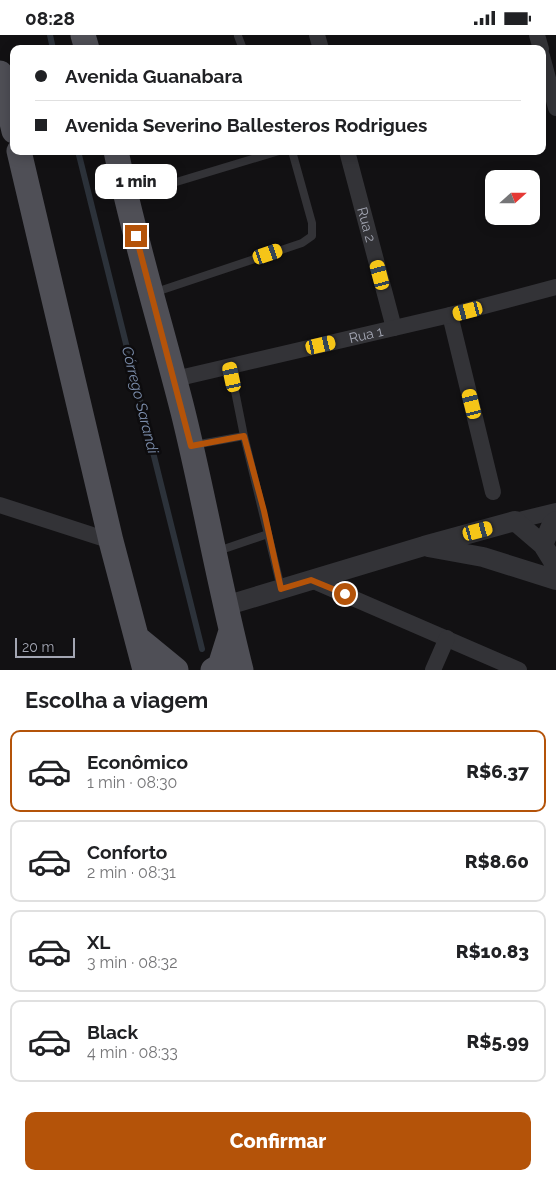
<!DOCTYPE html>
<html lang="pt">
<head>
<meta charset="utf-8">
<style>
	body { margin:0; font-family:Raleway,sans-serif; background:#f6f6f6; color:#202124; height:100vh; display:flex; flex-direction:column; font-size:19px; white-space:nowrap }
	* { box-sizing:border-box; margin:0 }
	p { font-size:16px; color:#757577 }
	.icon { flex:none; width:28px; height:28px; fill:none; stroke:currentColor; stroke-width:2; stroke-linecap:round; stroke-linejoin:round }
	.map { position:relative; height:635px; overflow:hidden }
	.drawer { display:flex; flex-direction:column; background:#fff; flex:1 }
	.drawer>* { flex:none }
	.guide { position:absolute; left:10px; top:10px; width:536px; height:110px; border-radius:10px; box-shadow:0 2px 12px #0003; display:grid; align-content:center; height:110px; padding:0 25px; background:#fff }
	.needle { width:32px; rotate:69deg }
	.tools { position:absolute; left:485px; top:135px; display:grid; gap:10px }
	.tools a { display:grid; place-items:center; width:55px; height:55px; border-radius:10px; background:#fff; box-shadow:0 2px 12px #0003; font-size:25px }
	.scale { position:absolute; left:15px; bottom:12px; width:60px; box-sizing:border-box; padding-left:5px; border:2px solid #a3a6b3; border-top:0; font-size:14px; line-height:18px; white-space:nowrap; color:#a3a6b3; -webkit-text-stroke:4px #0d0c0e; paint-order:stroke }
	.end { position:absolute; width:22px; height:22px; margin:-11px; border:6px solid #b45309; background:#fff; box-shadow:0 0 0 2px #fff }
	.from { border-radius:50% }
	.bubble { position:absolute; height:35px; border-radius:10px; background:#fff; box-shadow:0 2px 12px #0003; font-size:16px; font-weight:800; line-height:35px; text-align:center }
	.car { position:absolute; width:15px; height:30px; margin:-15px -8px; border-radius:6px; box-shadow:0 0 4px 1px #0007; background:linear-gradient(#f5c518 24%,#345 0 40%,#f5c518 0 76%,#345 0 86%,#f5c518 0) }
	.guide b { display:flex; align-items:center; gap:18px; height:48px; font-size:19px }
	.guide b+b { border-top:1px solid #e0e0e0 }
	.guide i { width:12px; height:12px; background:#202124 }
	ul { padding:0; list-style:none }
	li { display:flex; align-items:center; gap:15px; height:82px; margin:0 10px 8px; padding:0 15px; border:2px solid #e0e0e0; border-radius:10px }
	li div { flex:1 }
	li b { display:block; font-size:19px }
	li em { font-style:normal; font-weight:800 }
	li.current { border-color:#b45309 }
	li>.icon { width:45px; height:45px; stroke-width:1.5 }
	h2 { padding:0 25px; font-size:22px; line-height:60px }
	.cta { display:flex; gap:10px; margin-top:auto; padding:10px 25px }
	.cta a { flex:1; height:58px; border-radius:10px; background:#b45309; color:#fff; font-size:20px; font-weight:800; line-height:58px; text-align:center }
	.status { display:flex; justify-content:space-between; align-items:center; height:35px; padding:0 25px; background:#fff; direction:ltr }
	.status svg { height:14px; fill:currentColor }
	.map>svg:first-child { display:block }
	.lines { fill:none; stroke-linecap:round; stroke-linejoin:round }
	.stream { stroke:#2c323a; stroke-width:6 }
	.service { stroke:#333337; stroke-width:8 }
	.minor { stroke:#333337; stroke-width:16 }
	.tertiary { stroke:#333337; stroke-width:20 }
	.primary { stroke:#4f4f56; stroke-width:25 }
	.route { stroke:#b45309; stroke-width:6 }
	.labels { text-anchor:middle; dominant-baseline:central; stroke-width:5; stroke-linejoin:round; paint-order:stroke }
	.street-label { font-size:14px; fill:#a3a6b3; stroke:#0d0c0e }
	.water-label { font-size:15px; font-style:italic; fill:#7c8eac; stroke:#0d0c0e }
</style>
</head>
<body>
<div class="status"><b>08:28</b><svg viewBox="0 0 49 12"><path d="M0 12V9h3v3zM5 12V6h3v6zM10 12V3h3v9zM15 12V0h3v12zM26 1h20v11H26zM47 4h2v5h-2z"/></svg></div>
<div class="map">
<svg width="556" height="635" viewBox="0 0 556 635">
	<rect width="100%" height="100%" fill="#121113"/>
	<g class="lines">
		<path class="stream" d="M50,0l3,14
			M78,116l124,498"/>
		<path class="service" d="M238,1l5,13
			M130,161l149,-45
			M153,258l149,-50 10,-7v-13l-20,-72
			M230,331l14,70
			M194,410l50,-9 24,98 -50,17
			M268,499l13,54"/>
		<g class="minor">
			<path d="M317,0l4,14"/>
			<path d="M537,0l4,14"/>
			<path d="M542,21l14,52"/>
			<path id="s1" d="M347,116l47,177"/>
			<path d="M450,280l43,177"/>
			<path id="s2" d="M175,344l275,-64 106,-28"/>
			<path d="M0,470l111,36"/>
			<path d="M515,486l41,-10"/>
			<path d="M311,545l208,90"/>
			<path d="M433,635l14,-32"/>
		</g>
		<path class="tertiary" d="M543,510l9,-21 4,-3
			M428,512l55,10 73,23
			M225,571l199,-60 91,-25 28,24 13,21"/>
		<path class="primary" d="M83,0l4,14
			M0,38l14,58
			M19,116l92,390 34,129
			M116,116c18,88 45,174 67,261 21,85 36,172 58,258
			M137,603l39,32
			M213,635l7,-4 11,-35"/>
	</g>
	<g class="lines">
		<path class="route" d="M136,201l55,210 53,-10 20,75 17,78 30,-9 34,14"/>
	</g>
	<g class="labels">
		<g class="street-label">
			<text stroke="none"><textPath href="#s1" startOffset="76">Rua 2</textPath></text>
			<text stroke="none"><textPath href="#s2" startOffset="196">Rua 1</textPath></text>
		</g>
		<g class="water-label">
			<text transform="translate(140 365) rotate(76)">Córrego Sarandi</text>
		</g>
	</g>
</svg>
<div class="tools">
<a><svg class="needle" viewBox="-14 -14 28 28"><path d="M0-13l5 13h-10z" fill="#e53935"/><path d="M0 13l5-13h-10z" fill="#757577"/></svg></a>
</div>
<div class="scale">20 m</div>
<i class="end from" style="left:345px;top:559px"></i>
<i class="end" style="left:136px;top:201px"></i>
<div class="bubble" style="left:95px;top:129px;width:82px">1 min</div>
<i class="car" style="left:268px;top:219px;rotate:71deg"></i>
<i class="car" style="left:380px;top:240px;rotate:345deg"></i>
<i class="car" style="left:468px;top:276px;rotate:255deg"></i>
<i class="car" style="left:321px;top:310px;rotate:77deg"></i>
<i class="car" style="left:232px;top:342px;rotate:348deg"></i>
<i class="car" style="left:472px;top:369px;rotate:346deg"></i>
<i class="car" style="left:478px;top:496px;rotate:75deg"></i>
<div class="guide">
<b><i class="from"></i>Avenida Guanabara</b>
<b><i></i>Avenida Severino Ballesteros Rodrigues</b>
</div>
</div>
<section class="drawer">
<h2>Escolha a viagem</h2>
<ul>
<li class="current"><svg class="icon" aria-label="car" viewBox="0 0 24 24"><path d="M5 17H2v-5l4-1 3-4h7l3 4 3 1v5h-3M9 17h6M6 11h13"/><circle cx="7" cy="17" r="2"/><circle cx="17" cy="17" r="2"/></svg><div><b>Econômico</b><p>1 min · 08:30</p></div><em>R$6.37</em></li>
<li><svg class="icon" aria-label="car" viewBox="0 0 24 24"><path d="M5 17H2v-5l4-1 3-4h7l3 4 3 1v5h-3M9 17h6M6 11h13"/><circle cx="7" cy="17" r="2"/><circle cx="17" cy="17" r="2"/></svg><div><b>Conforto</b><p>2 min · 08:31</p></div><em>R$8.60</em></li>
<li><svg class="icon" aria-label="car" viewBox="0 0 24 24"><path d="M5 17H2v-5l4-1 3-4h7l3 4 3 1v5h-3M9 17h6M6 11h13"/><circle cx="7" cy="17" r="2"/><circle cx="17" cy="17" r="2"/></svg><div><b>XL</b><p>3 min · 08:32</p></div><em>R$10.83</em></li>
<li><svg class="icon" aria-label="car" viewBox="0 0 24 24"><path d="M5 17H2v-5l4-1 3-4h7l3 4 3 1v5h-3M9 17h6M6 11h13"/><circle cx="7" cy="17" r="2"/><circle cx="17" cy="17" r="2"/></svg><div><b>Black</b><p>4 min · 08:33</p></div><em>R$5.99</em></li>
</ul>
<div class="cta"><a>Confirmar</a></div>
</section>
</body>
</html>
